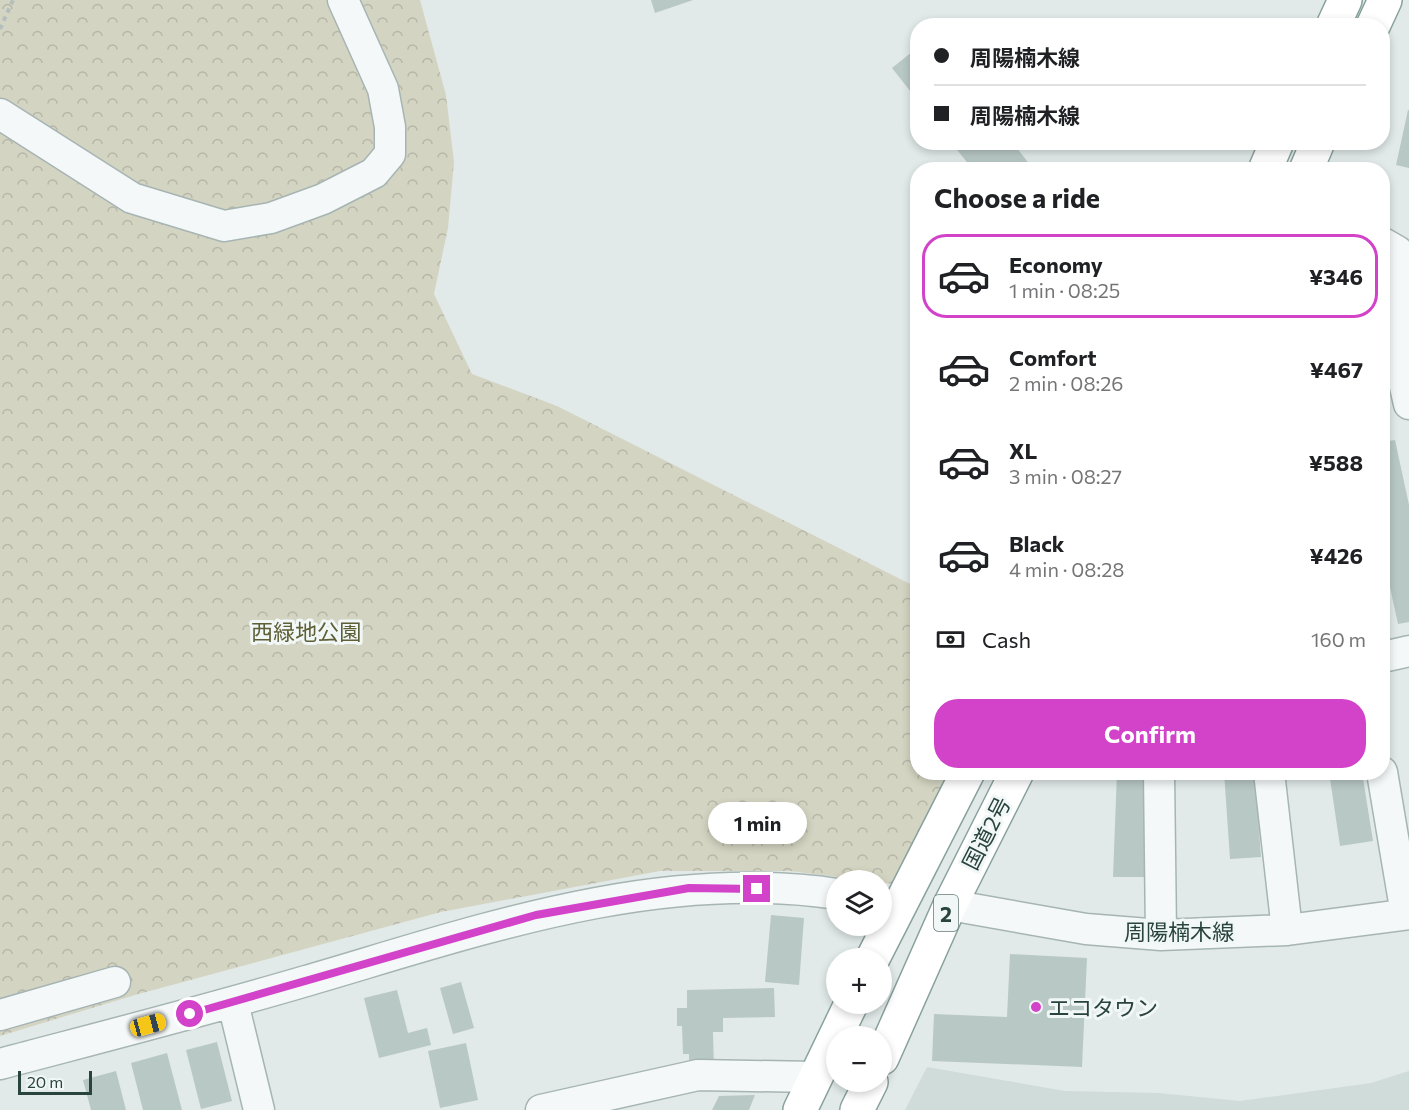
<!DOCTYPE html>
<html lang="en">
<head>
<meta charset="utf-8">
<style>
	body { margin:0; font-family:Commissioner,"Noto Sans JP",sans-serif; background:#f6f6f6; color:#202124; height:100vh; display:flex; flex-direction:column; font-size:22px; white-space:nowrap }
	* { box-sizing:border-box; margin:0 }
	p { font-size:20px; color:#757577 }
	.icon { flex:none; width:33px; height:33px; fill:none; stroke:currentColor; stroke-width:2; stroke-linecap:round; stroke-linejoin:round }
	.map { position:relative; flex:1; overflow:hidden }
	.side { position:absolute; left:910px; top:162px; width:480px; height:618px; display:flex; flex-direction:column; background:#fff; border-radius:24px; box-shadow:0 3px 9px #0003 }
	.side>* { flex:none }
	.hud { position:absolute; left:910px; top:18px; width:480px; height:132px; border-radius:24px; box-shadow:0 3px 9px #0003; display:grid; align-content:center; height:132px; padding:0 24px; background:#fff }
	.tools { position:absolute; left:826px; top:870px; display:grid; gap:12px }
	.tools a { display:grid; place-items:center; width:66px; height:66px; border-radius:50%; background:#fff; box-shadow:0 3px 9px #0003; font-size:30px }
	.scale { position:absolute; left:18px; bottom:15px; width:74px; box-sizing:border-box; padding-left:6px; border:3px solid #29433f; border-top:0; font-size:16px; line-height:21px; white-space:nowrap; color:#29433f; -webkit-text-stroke:4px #f1f7f6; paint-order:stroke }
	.end { position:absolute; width:27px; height:27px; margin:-14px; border:8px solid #d243c9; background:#fff; box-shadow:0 0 0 3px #fff }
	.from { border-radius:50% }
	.bubble { position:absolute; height:42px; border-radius:21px; background:#fff; box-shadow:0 3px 9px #0003; font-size:20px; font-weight:700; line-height:42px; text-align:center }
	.car { position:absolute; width:18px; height:36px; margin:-18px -9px; border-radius:8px; box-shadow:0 0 4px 2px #0007; background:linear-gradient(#f5c518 24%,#345 0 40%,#f5c518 0 76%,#345 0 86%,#f5c518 0) }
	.hud b { display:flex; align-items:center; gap:21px; height:57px; font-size:22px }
	.hud b+b { border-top:2px solid #e0e0e0 }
	.hud i { width:15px; height:15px; background:#202124 }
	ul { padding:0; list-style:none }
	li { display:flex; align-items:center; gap:18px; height:84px; margin:0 12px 9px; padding:0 12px; border:3px solid transparent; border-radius:24px }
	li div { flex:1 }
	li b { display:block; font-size:22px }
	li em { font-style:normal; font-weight:700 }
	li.on { border-color:#d243c9 }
	li>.icon { width:54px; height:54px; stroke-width:1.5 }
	h2 { padding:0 24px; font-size:27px; line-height:72px }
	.pay { display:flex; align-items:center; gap:15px; height:66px; padding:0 24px; font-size:22px }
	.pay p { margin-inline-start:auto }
	.action { display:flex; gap:12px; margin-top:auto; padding:12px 24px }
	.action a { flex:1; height:69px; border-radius:24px; background:#d243c9; color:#fff; font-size:24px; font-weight:700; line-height:69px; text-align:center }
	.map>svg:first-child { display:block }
	.built { fill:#cfdcda }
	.forest { fill:url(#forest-crowns) }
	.building { fill:#b8c8c5 }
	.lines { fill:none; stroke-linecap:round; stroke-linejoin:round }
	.minor-casing { stroke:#a6b5b3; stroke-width:33 }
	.highway-casing { stroke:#88a19d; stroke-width:36 }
	.path { stroke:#b3bebd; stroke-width:4; stroke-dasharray:4.5 4.5; stroke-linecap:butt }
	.minor { stroke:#f4f8f8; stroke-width:30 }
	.highway { stroke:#fff; stroke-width:33 }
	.route { stroke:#d243c9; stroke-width:8 }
	.poi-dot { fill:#d243c9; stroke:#f1f7f6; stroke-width:2 }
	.labels { text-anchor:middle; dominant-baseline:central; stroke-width:6; stroke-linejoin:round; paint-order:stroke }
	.shield { fill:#f1f7f6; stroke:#657976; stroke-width:1.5 }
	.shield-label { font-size:21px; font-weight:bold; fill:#29433f }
	.park-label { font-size:22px; fill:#5e5f36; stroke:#f1f7f6 }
	.street-label { font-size:22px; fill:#29433f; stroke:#f1f7f6 }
	.poi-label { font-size:22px; fill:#29433f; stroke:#f1f7f6; text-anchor:start }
</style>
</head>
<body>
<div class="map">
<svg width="1409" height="1110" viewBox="0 0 1409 1110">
	<defs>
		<pattern id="forest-crowns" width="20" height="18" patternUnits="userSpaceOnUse" patternTransform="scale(1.5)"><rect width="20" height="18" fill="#d4d4c2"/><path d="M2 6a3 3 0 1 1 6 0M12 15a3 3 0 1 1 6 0" fill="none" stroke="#b6b7a8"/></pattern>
	</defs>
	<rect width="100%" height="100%" fill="#e1eae9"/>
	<path class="built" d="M927,1067l138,24 93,2 82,8 131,-18 38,-12v39h-504z"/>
	<path class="forest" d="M0,0h420l26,95 8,67 -6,66 -14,66 38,80 85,32 361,182v184l36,1 -61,111 -103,-13h-130l-219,41 -306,83 -135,41z"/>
	<path class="building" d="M651,0h42l-38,13z
		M918,47v54l-26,-33z
		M1408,110h1v58l-13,-3z
		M951,142h61l22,28h-61z
		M1395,440l14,65v117l-11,2 -15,-69v-113z
		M1117,772h32l-3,105h-33z
		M1224,772h31l6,85 -31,2z
		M1329,772h33l11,69 -33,5z
		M771,915l33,3 -5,67 -34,-3z
		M1010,954l77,4 -5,109 -150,-6 2,-47 73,3z
		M461,982l13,46 -21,6 -13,-46z
		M774,988l1,29 -52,1v14h-10l1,38 -25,1v-17h-6l-1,-28h-5v-18h10v-18z
		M397,990l11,43 19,-5 4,17 -52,13 -15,-60z
		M217,1042l15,59 -31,8 -15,-59z
		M466,1043l12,57 -38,8 -12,-57z
		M167,1053l15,57h-39l-12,-47z
		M116,1071l10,39h-35l-8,-30z
		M755,1095l-6,15h-37l7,-14z"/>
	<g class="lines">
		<defs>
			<path id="minor" d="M0,114l132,84 92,28 47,-8 52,-19 51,-26 16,-19v-27l-7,-38 -40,-89
				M1383,243l14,8 -2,92 14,61
				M1383,657l26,-6
				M1159,772l2,163
				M1269,772l18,158
				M1382,772l24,142
				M950,905l136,24 75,6 126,-5 122,-16
				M233,1003l26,107
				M0,1015l115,-33
				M0,1064c102,-27 204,-53 306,-83 171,-50 350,-114 531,-87
				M541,1110l157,-35 117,2"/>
			<path id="highway" d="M1333,26l12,-26
				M1373,26l12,-26
				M1265,170l12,-28
				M1306,170l12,-28
				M873,958l95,-186
				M882,1058l68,-153 67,-133
				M800,1110l51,-106
				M857,1110l14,-28"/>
		</defs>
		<use href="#minor" class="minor-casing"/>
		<use href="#highway" class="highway-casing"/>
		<path class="path" d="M0,29l13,-29"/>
		<use href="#minor" class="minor"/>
		<use href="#highway" class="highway"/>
	</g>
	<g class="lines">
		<path class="route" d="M190,1014l346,-99 153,-27 68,1"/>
	</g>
	<circle class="poi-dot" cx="1036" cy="1007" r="6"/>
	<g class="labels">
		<rect class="shield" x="934" y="895" width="24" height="36" rx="4.5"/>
		<g class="shield-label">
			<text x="946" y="913">2</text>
		</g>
		<g class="park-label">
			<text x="306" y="631">西緑地公園</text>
		</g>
		<g class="street-label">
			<text transform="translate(986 833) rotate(-63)">国道2号</text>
			<text x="1179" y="931">周陽楠木線</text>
		</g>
		<g class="poi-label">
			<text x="1048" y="1007">エコタウン</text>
		</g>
	</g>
</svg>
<div class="tools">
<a><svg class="icon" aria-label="layers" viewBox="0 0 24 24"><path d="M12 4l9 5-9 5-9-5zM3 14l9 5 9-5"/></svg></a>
<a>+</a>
<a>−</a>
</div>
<div class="scale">20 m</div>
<i class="end from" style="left:190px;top:1014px"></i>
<i class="end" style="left:757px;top:889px"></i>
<div class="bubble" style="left:708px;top:802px;width:99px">1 min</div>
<i class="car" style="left:148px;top:1025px;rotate:75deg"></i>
<div class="hud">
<b><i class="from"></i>周陽楠木線</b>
<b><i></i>周陽楠木線</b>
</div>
<section class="side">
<h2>Choose a ride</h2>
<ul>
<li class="on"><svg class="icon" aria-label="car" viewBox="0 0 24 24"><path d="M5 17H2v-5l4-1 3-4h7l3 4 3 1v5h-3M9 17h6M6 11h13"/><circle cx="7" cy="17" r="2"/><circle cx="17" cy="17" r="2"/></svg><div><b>Economy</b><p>1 min · 08:25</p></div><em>¥346</em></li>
<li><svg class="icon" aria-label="car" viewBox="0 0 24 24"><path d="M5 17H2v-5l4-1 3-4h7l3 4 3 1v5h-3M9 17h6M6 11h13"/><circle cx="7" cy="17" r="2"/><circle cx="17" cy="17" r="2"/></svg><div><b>Comfort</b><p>2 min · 08:26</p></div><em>¥467</em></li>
<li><svg class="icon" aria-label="car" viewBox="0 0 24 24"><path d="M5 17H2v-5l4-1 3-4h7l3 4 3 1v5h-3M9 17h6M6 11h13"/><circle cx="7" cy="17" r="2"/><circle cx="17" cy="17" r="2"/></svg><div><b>XL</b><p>3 min · 08:27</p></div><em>¥588</em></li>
<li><svg class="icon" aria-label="car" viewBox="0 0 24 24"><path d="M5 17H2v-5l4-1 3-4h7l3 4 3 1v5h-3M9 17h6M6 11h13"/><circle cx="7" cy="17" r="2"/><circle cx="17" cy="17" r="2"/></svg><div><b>Black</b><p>4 min · 08:28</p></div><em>¥426</em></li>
</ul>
<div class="pay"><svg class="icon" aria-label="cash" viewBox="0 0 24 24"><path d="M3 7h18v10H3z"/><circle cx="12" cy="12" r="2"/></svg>Cash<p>160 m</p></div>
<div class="action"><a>Confirm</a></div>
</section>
</div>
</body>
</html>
